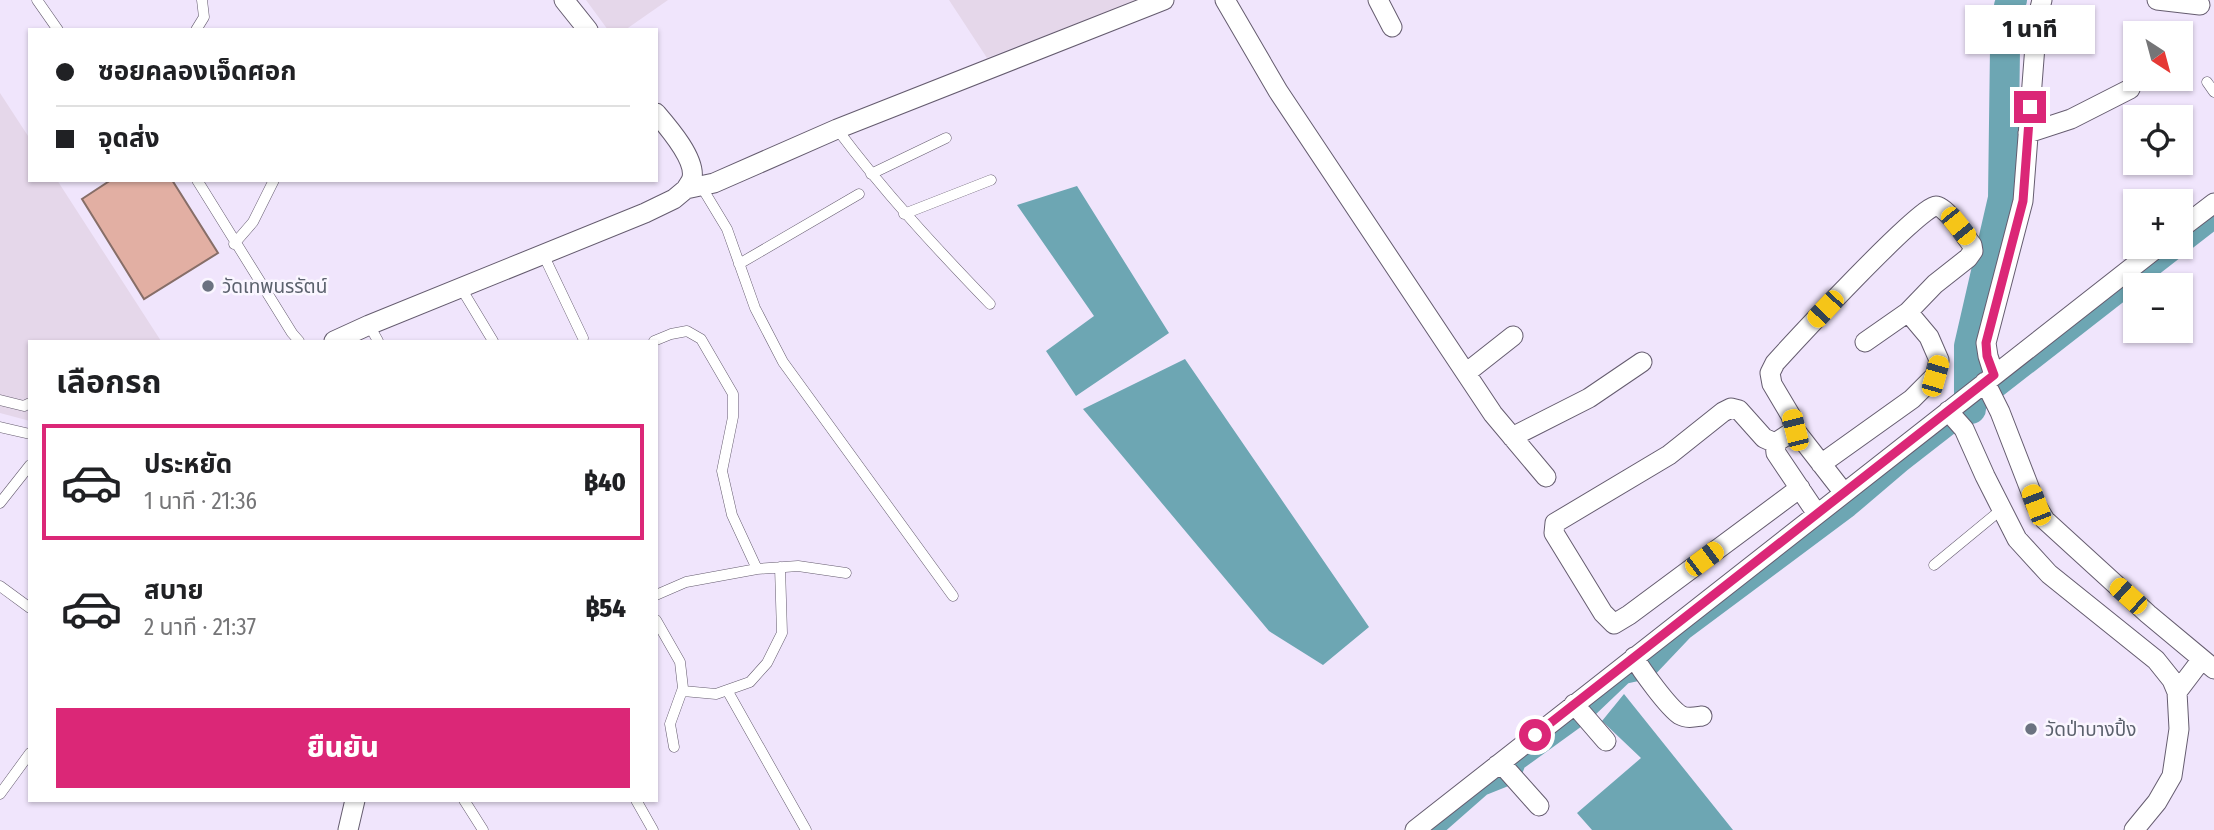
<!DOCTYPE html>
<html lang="th">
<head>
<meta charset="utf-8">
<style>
	body { margin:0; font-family:"Fira Sans Condensed","Noto Sans Thai",sans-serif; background:#f6f6f6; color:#202124; height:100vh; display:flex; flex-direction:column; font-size:26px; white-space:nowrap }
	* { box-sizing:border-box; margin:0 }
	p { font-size:23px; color:#757577 }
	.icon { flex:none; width:38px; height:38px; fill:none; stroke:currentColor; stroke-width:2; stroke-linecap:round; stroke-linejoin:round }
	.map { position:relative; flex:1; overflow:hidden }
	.panel { position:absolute; left:28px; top:340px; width:630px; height:462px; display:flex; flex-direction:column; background:#fff; border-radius:0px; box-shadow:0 2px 5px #0004 }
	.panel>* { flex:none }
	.guide { position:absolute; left:28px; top:28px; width:630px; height:154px; border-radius:0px; box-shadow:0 2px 5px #0004; display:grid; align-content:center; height:154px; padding:0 28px; background:#fff }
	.needle { width:46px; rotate:144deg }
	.fabs { position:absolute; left:2123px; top:21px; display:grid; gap:14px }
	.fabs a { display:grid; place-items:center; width:70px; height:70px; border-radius:0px; background:#fff; box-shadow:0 2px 5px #0004; font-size:35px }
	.end { position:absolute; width:32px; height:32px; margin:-16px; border:9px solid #db2777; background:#fff; box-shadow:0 0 0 4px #fff }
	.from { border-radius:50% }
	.bubble { position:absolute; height:49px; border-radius:0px; background:#fff; box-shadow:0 2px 5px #0004; font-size:23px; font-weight:800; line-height:49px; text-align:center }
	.car { position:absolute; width:21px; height:42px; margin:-21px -10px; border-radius:9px; box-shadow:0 0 5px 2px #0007; background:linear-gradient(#f5c518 24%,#345 0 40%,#f5c518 0 76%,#345 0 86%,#f5c518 0) }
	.guide b { display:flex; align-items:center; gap:24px; height:66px; font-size:26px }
	.guide b+b { border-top:2px solid #e0e0e0 }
	.guide i { width:18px; height:18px; background:#202124 }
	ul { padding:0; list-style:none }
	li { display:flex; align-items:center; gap:21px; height:116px; margin:0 14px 10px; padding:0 14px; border:4px solid transparent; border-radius:0px }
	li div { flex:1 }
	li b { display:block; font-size:26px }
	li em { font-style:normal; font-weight:800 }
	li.current { border-color:#db2777 }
	li>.icon { width:63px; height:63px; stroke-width:1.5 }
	h2 { padding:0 28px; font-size:32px; line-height:84px }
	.action { display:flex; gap:14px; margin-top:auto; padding:14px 28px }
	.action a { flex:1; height:80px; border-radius:0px; background:#db2777; color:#fff; font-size:28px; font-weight:800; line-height:80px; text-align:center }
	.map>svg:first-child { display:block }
	.industrial { fill:#e5d7ea }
	.water { fill:#6da6b3 }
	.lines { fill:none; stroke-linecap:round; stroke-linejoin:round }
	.canal { stroke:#6da6b3; stroke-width:18 }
	.river { stroke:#6da6b3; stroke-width:30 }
	.building { fill:#e2afa3; stroke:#876e68; stroke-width:2 }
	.lane-casing { stroke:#655c6f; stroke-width:11 }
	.street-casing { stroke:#655c6f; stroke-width:21 }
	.lane { stroke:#fff; stroke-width:10 }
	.street { stroke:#fff; stroke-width:19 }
	.route { stroke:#db2777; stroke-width:9 }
	.worship-dot { fill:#6b7280; stroke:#faf6ff; stroke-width:2.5 }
	.labels { text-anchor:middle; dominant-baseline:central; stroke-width:5; stroke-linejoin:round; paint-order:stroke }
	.worship-label { font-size:19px; fill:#5b616d; stroke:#faf6ff; text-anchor:start }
</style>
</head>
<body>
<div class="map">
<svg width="2214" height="830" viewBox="0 0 2214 830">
	<rect width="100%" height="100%" fill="#f0e5fc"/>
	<path class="industrial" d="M586,0h82l-43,30h-17z
		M949,0h189l-151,58z
		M0,93l30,46v41h27l104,161h-131v80l-30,-8z"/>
	<path class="water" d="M1077,186l92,147 -93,63 -30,-45 48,-35 -77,-111z
		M1185,359l184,268 -46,38 -54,-34 -186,-222z
		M1624,694l109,136h-141l-15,-17 64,-55 -39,-37z"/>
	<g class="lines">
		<path class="canal" d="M1433,830l49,-43 30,-12 5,-13 65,-47 42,-40 23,-5 37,-39 165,-123 53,-45 312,-243"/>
		<path class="river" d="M1971,409l-2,-13v-50l34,-148 2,-150 4,-42 3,-6"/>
	</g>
	<path class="building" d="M111,180h61l46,73 -74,46 -62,-100z"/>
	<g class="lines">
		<defs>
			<path id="lane" d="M37,0l21,30
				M196,30l8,-13 -2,-17
				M2207,82l7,10
				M837,129c47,63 99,119 153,175
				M871,174l75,-36
				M197,180l95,153 7,8
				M701,186l26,43 28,79 28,54 170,234
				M904,214l87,-34
				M234,244l19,-22 21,-42
				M543,254l40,84
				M739,264l120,-70
				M461,288l32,53
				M369,325l9,16
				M654,341l17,-7 16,-3 14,8 32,55v23l-11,54 10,44 25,54
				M0,400l24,6 6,-3
				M0,427l30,7
				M0,503l30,-38
				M1934,565l68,-56
				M0,586l30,22
				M656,595l30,-13 71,-13 41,-3 48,7
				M656,620l24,42 3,26 -13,36 4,23
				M727,690l79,140
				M683,691l33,3 34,-12 17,-19 15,-30 -2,-66
				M0,794l30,-41
				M464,800l19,30
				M636,800l17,30"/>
			<path id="street" d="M564,0l24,30
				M1225,0l53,91 215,323 53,63
				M1378,0l14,27
				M2157,0l43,5
				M656,113c12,14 40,46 36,65 -1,4 -4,7 -6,11
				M2028,133l43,-14 59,-30
				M2180,229l34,-26
				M334,341l35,-16 276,-112 29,-14 12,-10 28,-6 123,-54 327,-129
				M1466,373l47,-37
				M1994,375l-6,-19 -2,-13 37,-142 14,-181 5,-20
				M1985,382l15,30 36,93 9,15 103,94 66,55
				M1948,411l16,18 21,47 32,63 32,35 107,86 16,20 5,12 2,37 -7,47 -15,26 -23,28
				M1795,430l-20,13 -11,-5 -25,-28 -8,-2 -8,4 -54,43 -114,68 -1,10 49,80 11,11 15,-9 171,-127
				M1512,437l77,-39 53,-36
				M1775,443l1,10 41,61
				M1821,464l91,-65 23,-23 4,-16 -10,-23 -21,-25
				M1844,493l-49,-63 -4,-14 -19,-32 -2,-11 5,-10c19,-21 145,-157 161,-157 10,0 30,31 36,39l1,6 -5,7 -33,26 -27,28 -43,30
				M1634,657c7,13 34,50 46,58 7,4 15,2 22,1
				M2177,692l25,-33
				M1574,704l32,37
				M1497,765l9,4 33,37
				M348,830l7,-30
				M1415,830l743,-583"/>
		</defs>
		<use href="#lane" class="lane-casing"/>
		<use href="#street" class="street-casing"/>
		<use href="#lane" class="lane"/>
		<use href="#street" class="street"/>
	</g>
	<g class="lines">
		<path class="route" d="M1535,735l459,-360 -7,-19 -1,-13 37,-142 7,-94"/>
	</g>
	<g class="worship-dot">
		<circle cx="208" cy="286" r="7"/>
		<circle cx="2031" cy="729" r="7"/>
	</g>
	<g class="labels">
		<g class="worship-label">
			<text x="222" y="286">วัดเทพนรรัตน์</text>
			<text x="2045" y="729">วัดป่าบางปิ้ง</text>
		</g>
	</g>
</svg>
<div class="fabs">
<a><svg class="needle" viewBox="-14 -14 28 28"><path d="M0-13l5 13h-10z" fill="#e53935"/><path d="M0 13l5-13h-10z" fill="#757577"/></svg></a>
<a><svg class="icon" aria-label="locate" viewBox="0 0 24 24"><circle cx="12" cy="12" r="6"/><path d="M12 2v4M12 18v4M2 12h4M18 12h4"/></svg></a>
<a>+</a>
<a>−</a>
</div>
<i class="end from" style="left:1535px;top:735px"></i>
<i class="end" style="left:2030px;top:107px"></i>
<div class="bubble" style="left:1965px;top:5px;width:130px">1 นาที</div>
<i class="car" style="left:1958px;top:226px;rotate:141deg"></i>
<i class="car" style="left:1825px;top:309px;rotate:223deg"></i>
<i class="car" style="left:1935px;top:376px;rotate:16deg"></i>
<i class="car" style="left:1795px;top:430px;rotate:346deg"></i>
<i class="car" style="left:2036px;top:505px;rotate:339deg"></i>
<i class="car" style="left:1704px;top:559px;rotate:53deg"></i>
<i class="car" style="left:2128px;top:596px;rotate:312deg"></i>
<div class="guide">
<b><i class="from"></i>ซอยคลองเจ็ดศอก</b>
<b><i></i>จุดส่ง</b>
</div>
<section class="panel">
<h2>เลือกรถ</h2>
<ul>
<li class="current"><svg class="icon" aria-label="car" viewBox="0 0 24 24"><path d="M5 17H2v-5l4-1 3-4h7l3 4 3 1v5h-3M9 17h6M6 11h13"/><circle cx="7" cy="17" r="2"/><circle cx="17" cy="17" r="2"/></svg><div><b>ประหยัด</b><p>1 นาที · 21:36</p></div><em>฿40</em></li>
<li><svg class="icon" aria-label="car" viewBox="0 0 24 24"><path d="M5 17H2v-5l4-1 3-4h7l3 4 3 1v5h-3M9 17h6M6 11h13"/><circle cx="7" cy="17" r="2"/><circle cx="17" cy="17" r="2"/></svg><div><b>สบาย</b><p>2 นาที · 21:37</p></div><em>฿54</em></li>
</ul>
<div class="action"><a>ยืนยัน</a></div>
</section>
</div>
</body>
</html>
